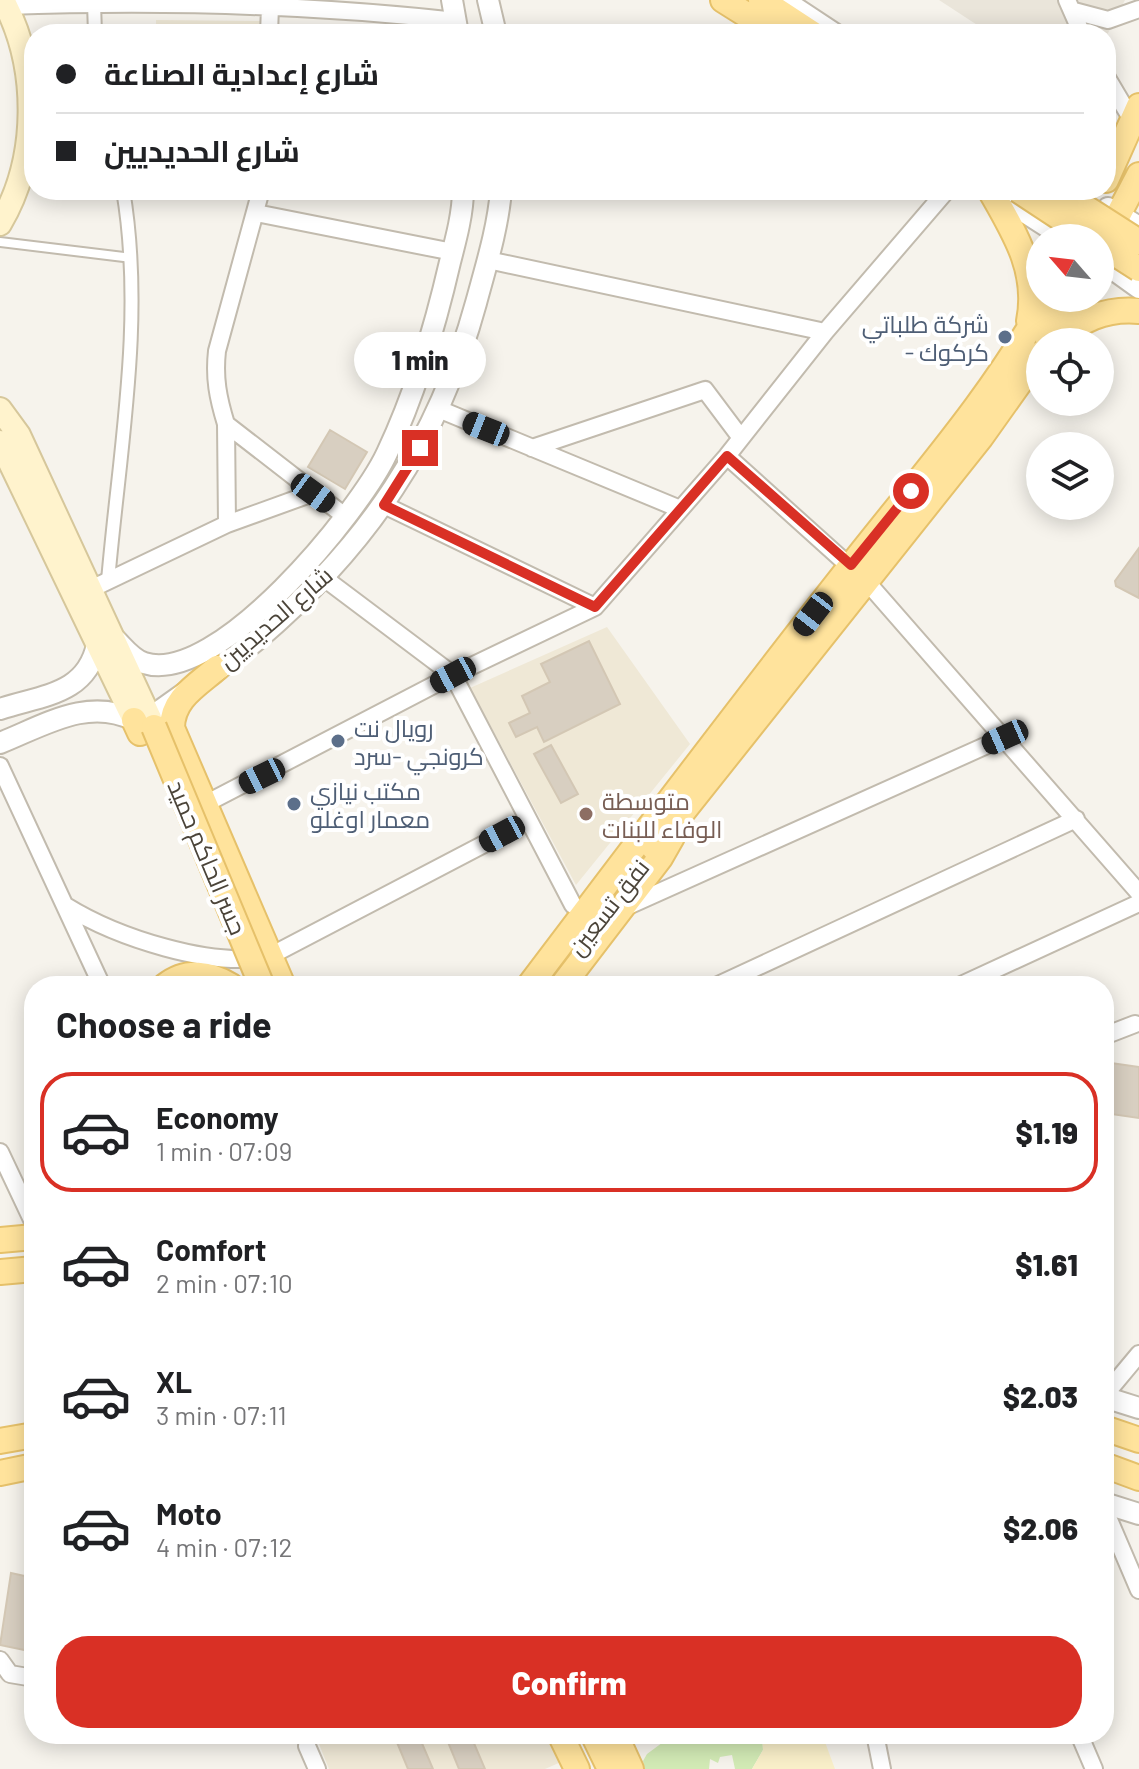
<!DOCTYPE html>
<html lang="en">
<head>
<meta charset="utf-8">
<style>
	body { margin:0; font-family:Barlow,Cairo,sans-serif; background:#f2f2f2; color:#202124; height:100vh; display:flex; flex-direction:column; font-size:30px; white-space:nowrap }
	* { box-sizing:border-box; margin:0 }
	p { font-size:26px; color:#757577 }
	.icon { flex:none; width:44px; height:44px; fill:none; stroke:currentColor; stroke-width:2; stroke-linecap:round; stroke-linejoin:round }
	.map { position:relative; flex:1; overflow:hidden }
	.sheet { position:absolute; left:24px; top:976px; width:1090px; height:768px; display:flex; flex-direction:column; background:#fff; border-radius:32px; box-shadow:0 4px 20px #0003 }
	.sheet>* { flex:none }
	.hud { position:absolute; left:24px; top:24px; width:1092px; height:176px; border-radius:32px; box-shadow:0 4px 20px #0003; display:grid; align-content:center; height:176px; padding:0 32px; background:#fff }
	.needle { width:52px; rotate:298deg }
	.controls { position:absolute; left:1026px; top:224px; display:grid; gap:16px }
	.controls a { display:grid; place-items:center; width:88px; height:88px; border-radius:50%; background:#fff; box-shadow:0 4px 20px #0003; font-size:40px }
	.end { position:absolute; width:36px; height:36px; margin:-18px; border:10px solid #d93025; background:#fff; box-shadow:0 0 0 4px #fff }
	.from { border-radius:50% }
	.bubble { position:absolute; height:56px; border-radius:28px; background:#fff; box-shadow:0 4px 20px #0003; font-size:26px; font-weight:800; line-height:56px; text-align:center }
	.car { position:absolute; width:24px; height:48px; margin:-24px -12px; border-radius:10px; box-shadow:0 0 6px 2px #0007; background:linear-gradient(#222 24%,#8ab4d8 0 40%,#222 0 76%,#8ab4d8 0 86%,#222 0) }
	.hud b { display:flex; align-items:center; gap:28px; height:76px; font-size:30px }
	.hud b+b { border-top:2px solid #e0e0e0 }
	.hud i { width:20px; height:20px; background:#202124 }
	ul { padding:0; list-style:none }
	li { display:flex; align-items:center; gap:24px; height:120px; margin:0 16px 12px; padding:0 16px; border:4px solid transparent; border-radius:32px }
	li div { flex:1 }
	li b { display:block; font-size:30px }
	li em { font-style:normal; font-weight:800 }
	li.on { border-color:#d93025 }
	li>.icon { width:72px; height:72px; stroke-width:1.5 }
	h2 { padding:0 32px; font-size:36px; line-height:96px }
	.cta { display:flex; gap:16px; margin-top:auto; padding:16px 32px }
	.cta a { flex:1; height:92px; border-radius:32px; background:#d93025; color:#fff; font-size:32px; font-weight:800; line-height:92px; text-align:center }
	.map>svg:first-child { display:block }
	.residential { fill:#eae5da }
	.education { fill:#efe8d6 }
	.green { fill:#d2eab5 }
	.sand { fill:#f9efc9 }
	.building { fill:#d8cfc1; stroke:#d3c7b4; stroke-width:2 }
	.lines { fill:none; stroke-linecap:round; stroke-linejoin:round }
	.service-casing { stroke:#c2bbae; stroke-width:12 }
	.pedestrian-casing { stroke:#c2bbae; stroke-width:16 }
	.minor-casing { stroke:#c2bbae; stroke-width:20 }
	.tertiary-casing { stroke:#c2bbae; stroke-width:24 }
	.secondary-casing { stroke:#d6c79b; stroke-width:26 }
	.primary-casing { stroke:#e6c16a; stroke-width:28 }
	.service { stroke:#fff; stroke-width:8 }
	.pedestrian { stroke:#fff; stroke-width:12 }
	.minor { stroke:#fff; stroke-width:16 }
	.tertiary { stroke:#fff; stroke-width:20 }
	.secondary { stroke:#fff3cd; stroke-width:22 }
	.primary { stroke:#ffe39c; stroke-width:24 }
	.primary-bridge-casing { stroke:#e6c16a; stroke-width:28; stroke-linecap:butt }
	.primary-bridge { stroke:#ffe39c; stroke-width:24 }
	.route { stroke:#d93025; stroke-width:10 }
	.service-dot { fill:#5c6f8a; stroke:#fff; stroke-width:3 }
	.education-dot { fill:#8d6e63; stroke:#fff; stroke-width:3 }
	.labels { text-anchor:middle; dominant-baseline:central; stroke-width:8; stroke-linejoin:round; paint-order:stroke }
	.service-label { font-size:24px; fill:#4e5e75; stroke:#fff; text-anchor:start }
	.street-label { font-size:24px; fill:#4b4439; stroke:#fff }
	.education-label { font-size:24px; fill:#785e54; stroke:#fff; text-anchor:start }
</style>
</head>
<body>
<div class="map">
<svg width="1139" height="1769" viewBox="0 0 1139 1769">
	<rect width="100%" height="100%" fill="#f6f3ec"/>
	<path class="residential" d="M939,0h186l-19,37 -115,-3z"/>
	<path class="education" d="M156,20l106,1v13h-106z
		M607,627l83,117 -114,141 -106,-197z
		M315,1734h234l12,28 -16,7h-216z"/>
	<path class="green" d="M674,1734h88l1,16 -11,19h-17l-3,-14 -12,2 -2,6 -8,-4 -1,10h-64l-2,-8 4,-7z"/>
	<path class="sand" d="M762,1734h60l13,35h-83l11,-19z"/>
	<path class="building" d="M330,430l37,22 -22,37 -37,-22z
		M1139,548v50l-23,-12 -1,-5z
		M589,641l31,63 -76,38 -7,-15 -21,10 -7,-14 21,-10 -8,-17 28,-14 -9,-18z
		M551,745l27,49 -17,9 -27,-49z
		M1104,1062l35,5v51l-35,-5z
		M11,1573l23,5v74l-34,-7z
		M412,1734h6l15,35h-25l-12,-29z
		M470,1734l15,35h-26l-11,-27z"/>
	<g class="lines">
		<defs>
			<path id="service" d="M0,242l132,16"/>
			<path id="pedestrian" d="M94,3l1,31
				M108,581c11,-129 37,-262 15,-391"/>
			<path id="minor" d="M1067,0l15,34
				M6,6c150,-5 301,-2 450,15
				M1074,11l34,9 31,-11
				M269,34l1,-28
				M1106,76l26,44
				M261,190l-44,161c-3,27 1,47 9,73l120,93
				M256,213l197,39
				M488,260l337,72
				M441,410l239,99
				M226,424l1,100
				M532,448l173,-58 36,48
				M727,456l140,126 272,311
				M384,505l211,102
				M324,578l129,97 120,230
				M91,589l136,-65 86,-31
				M0,766l102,220
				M207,803l246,-128 142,-68 132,-151 98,-124 122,-142
				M66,906c50,31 146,63 204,50l258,-135
				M626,907l379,-170
				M716,986l360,-167
				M959,986l180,-83
				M1104,1036l31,-12
				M0,1152l34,72
				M1104,1396l35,-42
				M1104,1508l35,82
				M0,1660l10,14 24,4
				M875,1734l7,35
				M1079,1734l15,35
				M307,1746l10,23"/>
			<path id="tertiary" d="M452,0l6,34
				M488,0l8,34
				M788,3l47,31
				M990,190l75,48
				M1108,208l31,19
				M1100,260l39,28
				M116,640c8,8 16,19 28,23 73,24 216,-152 243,-210 29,-61 48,-126 63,-191 6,-23 13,-49 13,-72
				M0,709c42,-14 86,-14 97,-64
				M150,718c35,-26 74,-51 108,-79 109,-93 180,-197 218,-336 10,-37 22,-75 25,-113
				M0,743c45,-18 88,-46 134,-23
				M1104,1397l35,11
				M1104,1503l35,11"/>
			<path id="secondary" d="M0,224c39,-66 39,-157 3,-224
				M0,409l19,26 131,283
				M0,442l134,278"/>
			<path id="primary" d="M723,0l54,34
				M761,0l52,34
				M1106,180l33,-74
				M990,190c24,42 49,81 39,131
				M1103,244l36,-69
				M1048,340l24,-42
				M1054,342c27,-22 50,-34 85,-31
				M217,668c-21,18 -45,31 -45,60l111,258
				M134,720l6,13
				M654,848l327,-411 59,-83
				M165,986c21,-17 45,-13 66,0
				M529,986c106,-140 212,-281 321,-419 69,-88 143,-171 197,-269
				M562,986l98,-128 12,-21
				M0,1240l34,-3
				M0,1272l34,-3
				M1104,1428l35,12
				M0,1441l34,-6
				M1104,1465l35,13
				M0,1473l34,-7
				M560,1734l17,35
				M593,1734l17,35
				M615,1734l16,35"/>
		</defs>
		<use href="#service" class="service-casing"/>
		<use href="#pedestrian" class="pedestrian-casing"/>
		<use href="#minor" class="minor-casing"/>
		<use href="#tertiary" class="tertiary-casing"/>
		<use href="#secondary" class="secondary-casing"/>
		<use href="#primary" class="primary-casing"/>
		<use href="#service" class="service"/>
		<use href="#pedestrian" class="pedestrian"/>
		<use href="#minor" class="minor"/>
		<use href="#tertiary" class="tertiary"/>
		<use href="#secondary" class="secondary"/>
		<use href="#primary" class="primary"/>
		<defs>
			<path id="primary-bridge" d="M1018,190l73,48
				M1058,190l81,52
				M1100,244l39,25
				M154,727l108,259"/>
		</defs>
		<use href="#primary-bridge" class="primary-bridge-casing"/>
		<use href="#primary-bridge" class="primary-bridge"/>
	</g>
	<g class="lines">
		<path class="route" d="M420,448l-36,57 211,102 132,-151 124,109 60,-74"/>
	</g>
	<g class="service-dot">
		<circle cx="1005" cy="337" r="8"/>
		<circle cx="338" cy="741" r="8"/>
		<circle cx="294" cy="804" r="8"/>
	</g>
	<circle class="education-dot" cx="586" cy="814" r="8"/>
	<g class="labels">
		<g class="service-label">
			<text x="989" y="323" text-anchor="end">شركة طلباتي<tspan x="989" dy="28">- كركوك</tspan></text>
			<text x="354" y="727">رويال نت<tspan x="354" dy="28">كرونجي -سرد</tspan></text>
			<text x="310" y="790">مكتب نيازي<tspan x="310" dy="28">معمار اوغلو</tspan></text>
		</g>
		<g class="street-label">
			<text transform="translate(275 617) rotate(-41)">شارع الحديديين</text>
			<text transform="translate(208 857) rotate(67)">جسر الحاكم حميد</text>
			<text transform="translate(608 907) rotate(-52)">نفق تسعين</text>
		</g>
		<g class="education-label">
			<text x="602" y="800">متوسطة<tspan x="602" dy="28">الوفاء للبنات</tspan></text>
		</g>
	</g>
</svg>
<div class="controls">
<a><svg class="needle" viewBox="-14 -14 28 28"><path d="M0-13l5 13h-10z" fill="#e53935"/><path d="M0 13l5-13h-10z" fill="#757577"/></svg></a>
<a><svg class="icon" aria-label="locate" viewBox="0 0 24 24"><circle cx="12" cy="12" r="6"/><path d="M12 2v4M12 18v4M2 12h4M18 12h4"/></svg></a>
<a><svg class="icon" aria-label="layers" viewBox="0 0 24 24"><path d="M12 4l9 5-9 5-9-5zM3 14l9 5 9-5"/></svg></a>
</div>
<i class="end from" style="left:911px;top:491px"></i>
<i class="end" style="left:420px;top:448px"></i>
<div class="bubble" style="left:354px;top:332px;width:132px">1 min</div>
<i class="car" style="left:486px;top:429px;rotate:292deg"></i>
<i class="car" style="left:313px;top:493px;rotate:126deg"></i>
<i class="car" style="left:813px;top:614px;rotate:218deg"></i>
<i class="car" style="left:453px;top:675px;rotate:242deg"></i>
<i class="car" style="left:1005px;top:737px;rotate:246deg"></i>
<i class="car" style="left:262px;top:776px;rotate:244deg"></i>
<i class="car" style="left:502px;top:834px;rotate:242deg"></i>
<div class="hud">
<b><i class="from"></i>شارع إعدادية الصناعة</b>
<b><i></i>شارع الحديديين</b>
</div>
<section class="sheet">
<h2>Choose a ride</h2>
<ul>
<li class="on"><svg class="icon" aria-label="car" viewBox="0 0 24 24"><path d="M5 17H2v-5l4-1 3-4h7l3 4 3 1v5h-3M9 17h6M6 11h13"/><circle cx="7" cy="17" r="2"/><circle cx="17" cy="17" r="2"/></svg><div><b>Economy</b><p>1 min · 07:09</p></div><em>$1.19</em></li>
<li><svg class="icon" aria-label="car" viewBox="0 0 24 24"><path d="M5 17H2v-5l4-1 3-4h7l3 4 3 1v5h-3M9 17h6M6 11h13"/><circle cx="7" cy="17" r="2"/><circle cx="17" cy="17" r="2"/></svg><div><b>Comfort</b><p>2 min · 07:10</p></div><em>$1.61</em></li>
<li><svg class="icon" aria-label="car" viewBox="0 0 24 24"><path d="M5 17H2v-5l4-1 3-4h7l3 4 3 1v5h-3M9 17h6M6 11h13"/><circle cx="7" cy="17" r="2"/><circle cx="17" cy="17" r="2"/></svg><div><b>XL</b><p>3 min · 07:11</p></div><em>$2.03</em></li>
<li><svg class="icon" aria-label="car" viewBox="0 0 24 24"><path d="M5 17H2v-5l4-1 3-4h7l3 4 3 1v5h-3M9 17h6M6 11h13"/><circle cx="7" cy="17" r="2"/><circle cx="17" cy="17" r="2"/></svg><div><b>Moto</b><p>4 min · 07:12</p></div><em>$2.06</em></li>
</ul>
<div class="cta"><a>Confirm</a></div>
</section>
</div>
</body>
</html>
